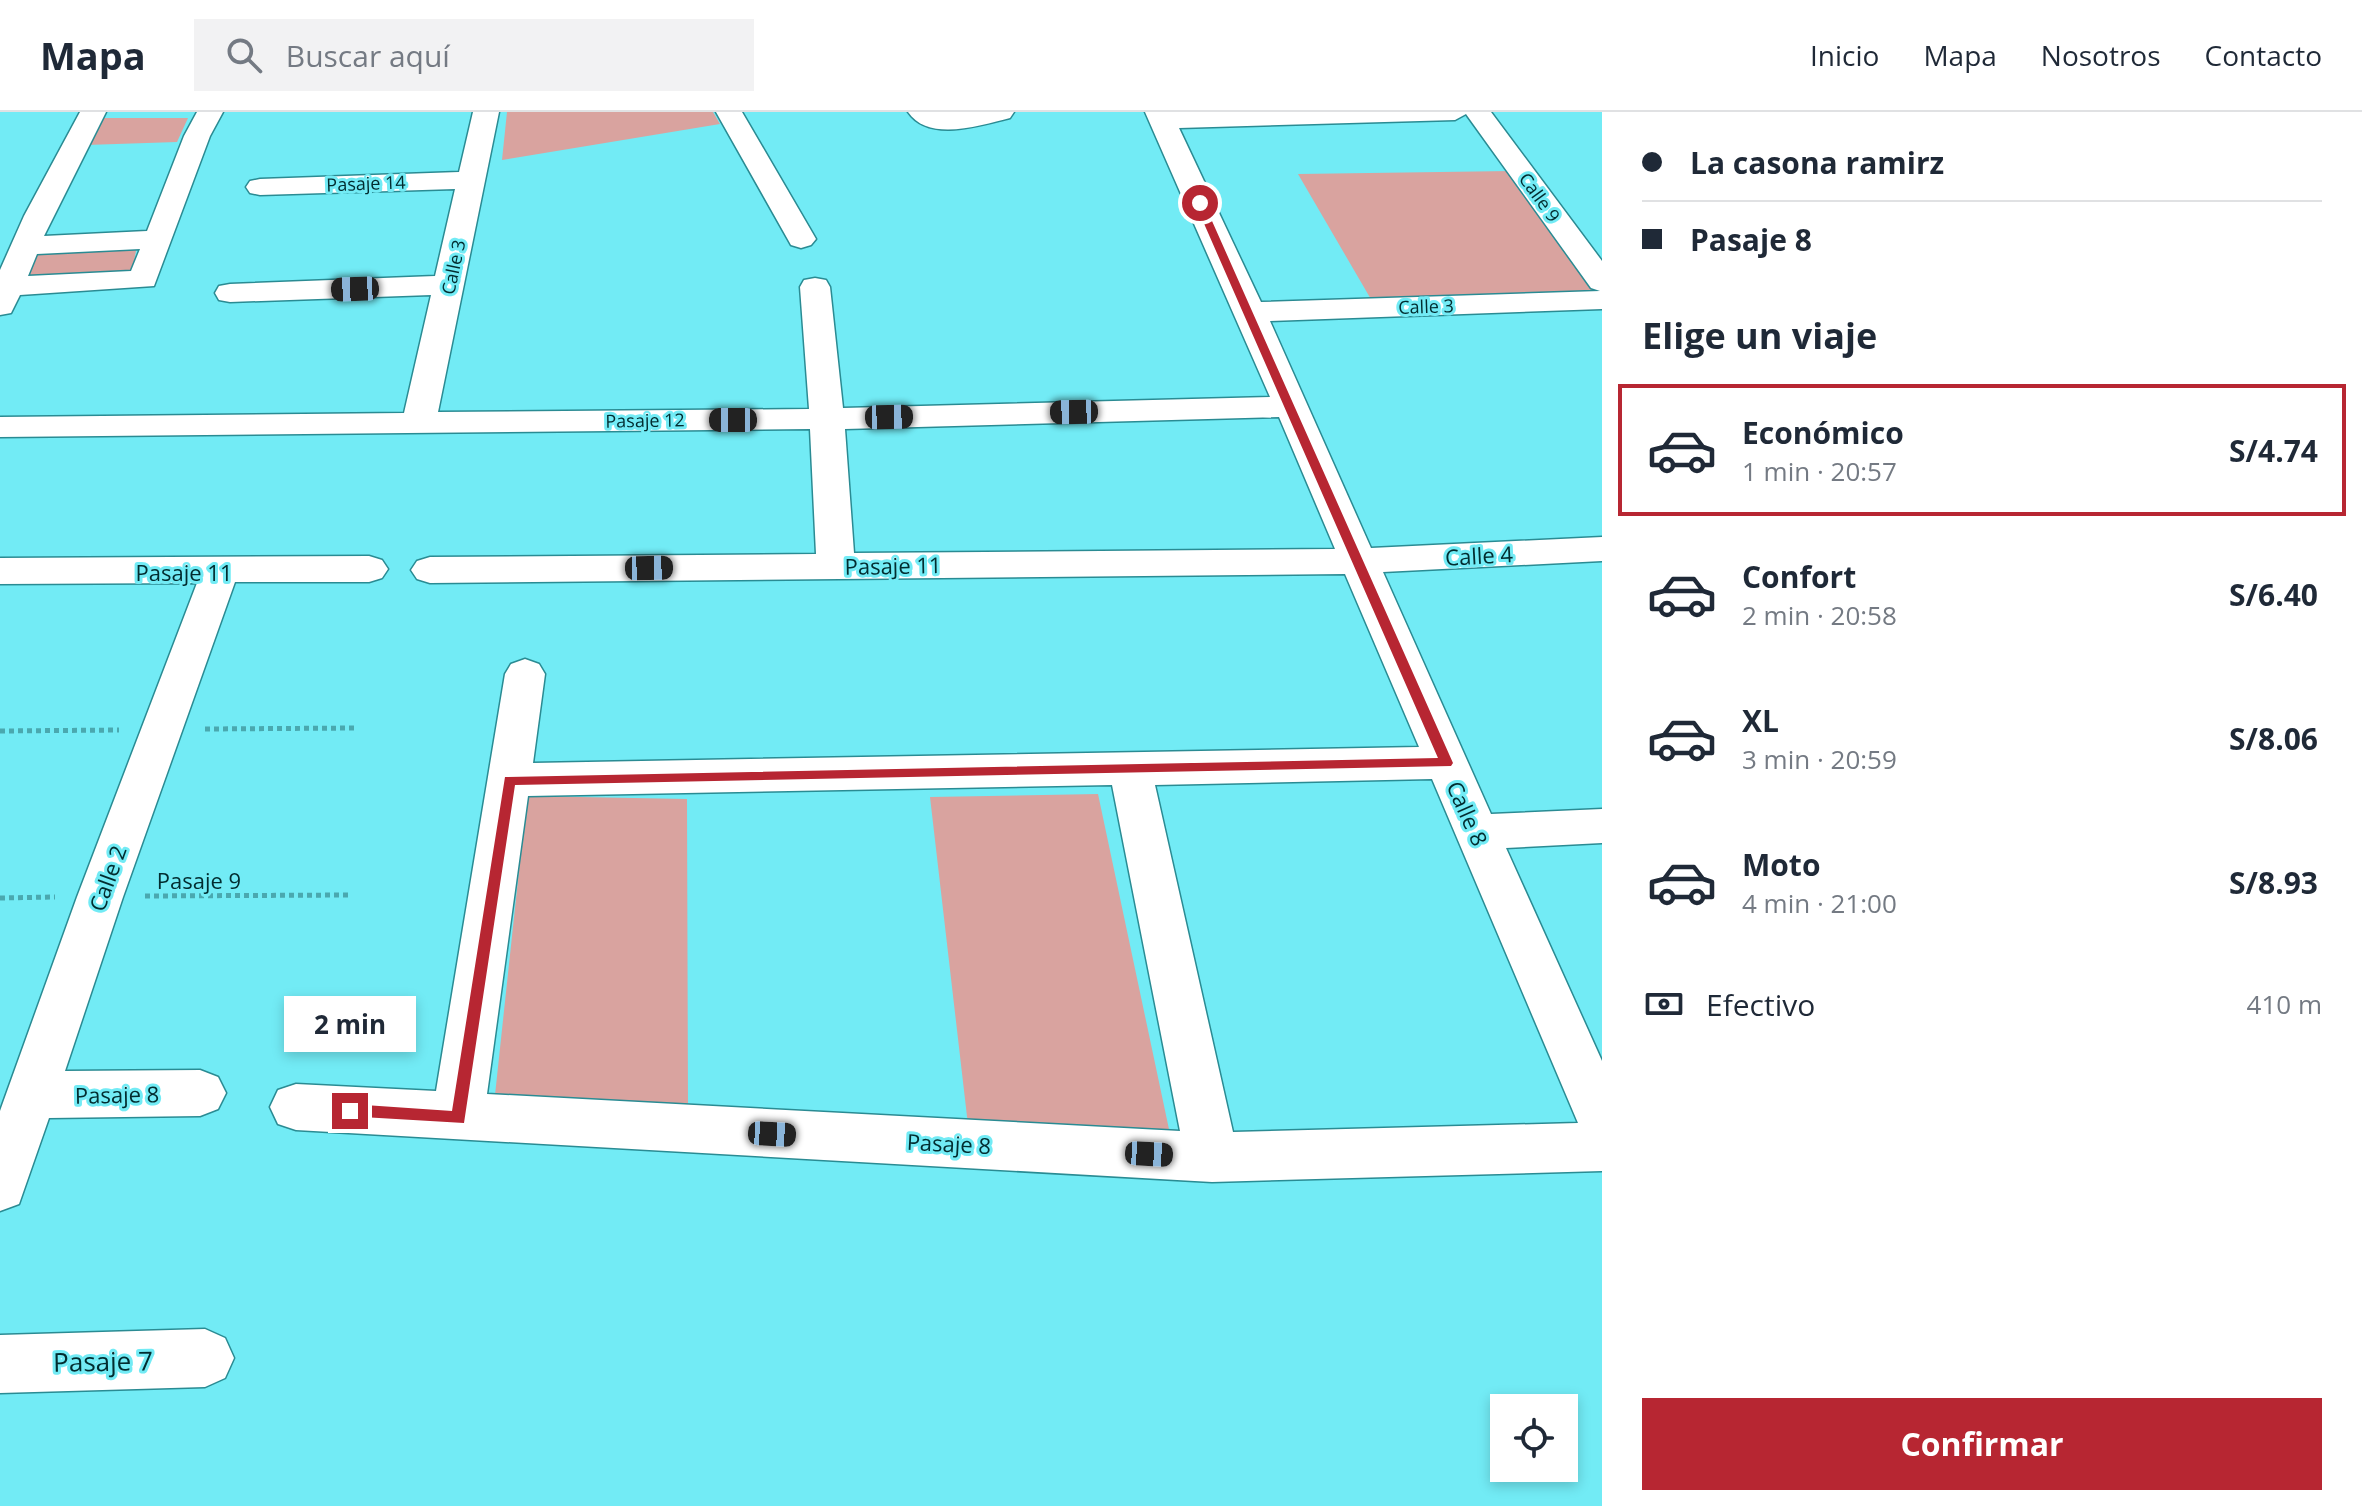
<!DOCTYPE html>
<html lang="es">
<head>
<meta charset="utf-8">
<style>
	body { margin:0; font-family:"Open Sans",sans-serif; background:#f2f2f3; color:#1f2937; height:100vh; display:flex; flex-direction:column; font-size:30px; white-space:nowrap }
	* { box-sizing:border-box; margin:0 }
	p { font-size:26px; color:#747a83 }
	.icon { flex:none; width:44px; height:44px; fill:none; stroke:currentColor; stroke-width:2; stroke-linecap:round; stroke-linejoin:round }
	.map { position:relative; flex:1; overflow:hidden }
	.drawer { display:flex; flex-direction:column; background:#fff; width:760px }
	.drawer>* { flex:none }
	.hud { display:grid; align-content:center; height:176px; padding:0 40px; background:#fff }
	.controls { position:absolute; left:1490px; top:1282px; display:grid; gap:16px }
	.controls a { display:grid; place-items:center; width:88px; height:88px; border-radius:0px; background:#fff; box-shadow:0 4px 12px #0003; font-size:40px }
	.end { position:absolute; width:36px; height:36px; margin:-18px; border:10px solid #b72632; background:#fff; box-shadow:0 0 0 4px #fff }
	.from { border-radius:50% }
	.bubble { position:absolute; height:56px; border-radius:0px; background:#fff; box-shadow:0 4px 12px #0003; font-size:26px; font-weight:700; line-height:56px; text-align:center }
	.car { position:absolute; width:24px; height:48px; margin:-24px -12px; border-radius:10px; box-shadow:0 0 6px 2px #0007; background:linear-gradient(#222 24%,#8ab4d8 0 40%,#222 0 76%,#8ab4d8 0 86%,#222 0) }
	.hud b { display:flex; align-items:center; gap:28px; height:76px; font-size:30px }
	.hud b+b { border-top:2px solid #e0e1e3 }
	.hud i { width:20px; height:20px; background:#1f2937 }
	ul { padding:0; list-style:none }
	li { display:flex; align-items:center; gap:24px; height:132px; margin:0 16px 12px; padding:0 24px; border:4px solid transparent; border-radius:0px }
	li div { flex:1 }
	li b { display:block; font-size:30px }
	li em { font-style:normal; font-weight:700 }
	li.on { border-color:#b72632 }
	li>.icon { width:72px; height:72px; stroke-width:1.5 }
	h2 { padding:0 40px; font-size:36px; line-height:96px }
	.pay { display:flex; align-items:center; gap:20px; height:88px; padding:0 40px; font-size:30px }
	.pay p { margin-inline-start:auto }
	.button { display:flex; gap:16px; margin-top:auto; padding:16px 40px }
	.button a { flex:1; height:92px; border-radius:0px; background:#b72632; color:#fff; font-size:32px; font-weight:700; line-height:92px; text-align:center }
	header { display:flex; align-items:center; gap:48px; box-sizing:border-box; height:112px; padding:0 40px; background:#fff; border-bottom:2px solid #e0e1e3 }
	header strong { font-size:38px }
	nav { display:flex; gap:44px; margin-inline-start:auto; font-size:28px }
	.search { width:560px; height:72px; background:#f2f2f3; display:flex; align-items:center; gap:20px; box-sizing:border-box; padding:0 28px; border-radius:0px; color:#747a83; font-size:30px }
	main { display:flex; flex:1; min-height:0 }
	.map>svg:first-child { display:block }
	.green { fill:#d9a39f }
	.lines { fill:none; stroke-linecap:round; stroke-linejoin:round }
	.street-casing { stroke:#2a8b93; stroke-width:3 }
	.path { stroke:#4aa8af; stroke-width:5; stroke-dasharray:5 4; stroke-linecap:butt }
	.street { fill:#fff; fill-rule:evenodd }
	.route { fill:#b72632 }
	.labels { text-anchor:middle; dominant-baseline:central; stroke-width:6; stroke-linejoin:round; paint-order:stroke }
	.far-street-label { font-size:18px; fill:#022c2f; stroke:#72ebf5 }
	.street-label { font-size:22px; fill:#022c2f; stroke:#72ebf5 }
	.near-street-label { font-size:26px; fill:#022c2f; stroke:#72ebf5 }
</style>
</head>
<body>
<header>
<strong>Mapa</strong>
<div class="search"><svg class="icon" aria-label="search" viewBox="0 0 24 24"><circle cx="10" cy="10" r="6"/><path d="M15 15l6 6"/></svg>Buscar aquí</div>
<nav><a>Inicio</a><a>Mapa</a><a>Nosotros</a><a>Contacto</a></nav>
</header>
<main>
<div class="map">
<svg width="1602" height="1394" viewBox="0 0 1602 1394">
	<rect width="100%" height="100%" fill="#72ebf5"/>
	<path class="green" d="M507,0h206l7,12 -218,36z
		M99,6h89l-11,24 -91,3z
		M1511,59l91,123 -230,7 -74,-127z
		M137,134l-6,30 -112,6 13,-31z
		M1098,682l72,340 -202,-9 -38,-328z
		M527,684l160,3 1,309 -193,-13z"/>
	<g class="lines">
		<defs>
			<path id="street" d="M80,0h26l-62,124 103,-5 37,-95 13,-24h26l-13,24 -56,150 -134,9 -9,18 -11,2v-45l24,-54zM140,137l-9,22 -103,5 9,-22z
				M473,0h26l-61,300 371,-3 -9,-122 4,-7 11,-2 11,2 4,7 13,121 427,-11 -125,-285h346l111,149v48l-332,12 101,227 231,-11v24l-219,11 108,242 111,-5v34l-96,5 96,213v110l-390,11 -916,-52 -18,-6 -8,-17 8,-17 18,-6 140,7 69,-417 6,-10 14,-5 14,5 6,10 -12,89 886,-16 -74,-173 -915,9 -13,-4 -6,-9 6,-9 13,-4 386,-3 -6,-125 -810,8v-20l404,-4 27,-118 -201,7 -11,-2 -4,-7 4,-7 11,-2 205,-8 20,-87 -195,6 -10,-2 -4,-6 4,-6 10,-2 199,-7zM1466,2l125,174 9,3 -339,11 -82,-174 276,-8zM1279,305l56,132 -481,4 -9,-124zM1432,667l146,344 -345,9 -78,-347zM1112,673l68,346 -693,-37 41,-298z
				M716,0h26l74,127 -5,6 -10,3 -10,-3z
				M908,0h106l-4,6c-29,7 -81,25 -102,-6z
				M369,444l13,4 6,9 -6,9 -13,4h-134l-112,315 -58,174 135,-1 18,7 8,16 -8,16 -18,7 -151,2 -30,86 -19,7v-100l77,-214 120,-314 -197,1v-26z
				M205,1217l20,9 9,20 -9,20 -20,9 -205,6v-58z"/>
		</defs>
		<use href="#street" class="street-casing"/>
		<path class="path" d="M205,617l152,-1
			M0,619l119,-1
			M145,784l205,-1
			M0,786l55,-1"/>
		<use href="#street" class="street"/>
	</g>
	<path class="route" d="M1200,88l4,3 249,560 -2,3 -936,19 -51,338 -119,-7v-10l5,-2 102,7 53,-334 933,-19 -243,-555z"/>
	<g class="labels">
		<g class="far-street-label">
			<text transform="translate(366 71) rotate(-2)">Pasaje 14</text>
			<text transform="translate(1540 85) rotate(54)">Calle 9</text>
			<text transform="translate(453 155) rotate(-78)">Calle 3</text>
			<text transform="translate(1426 194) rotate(-2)">Calle 3</text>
			<text transform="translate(645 308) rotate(-1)">Pasaje 12</text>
		</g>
		<g class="street-label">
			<text transform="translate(1479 443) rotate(-3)">Calle 4</text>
			<text transform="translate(893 453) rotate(-1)">Pasaje 11</text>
			<text x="184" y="460">Pasaje 11</text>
			<text transform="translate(1468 701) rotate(66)">Calle 8</text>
			<text transform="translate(107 766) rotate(-70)">Calle 2</text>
			<text x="199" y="768">Pasaje 9</text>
			<text transform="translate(117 982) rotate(-1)">Pasaje 8</text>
			<text transform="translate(949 1031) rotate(3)">Pasaje 8</text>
		</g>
		<g class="near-street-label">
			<text transform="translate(103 1249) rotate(-1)">Pasaje 7</text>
		</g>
	</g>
</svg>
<div class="controls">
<a><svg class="icon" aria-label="locate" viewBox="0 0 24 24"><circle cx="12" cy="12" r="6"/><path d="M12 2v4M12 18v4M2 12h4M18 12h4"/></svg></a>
</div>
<i class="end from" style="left:1200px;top:91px"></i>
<i class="end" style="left:350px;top:999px"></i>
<div class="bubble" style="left:284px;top:884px;width:132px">2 min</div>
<i class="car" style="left:355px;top:177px;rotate:268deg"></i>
<i class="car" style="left:1074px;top:300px;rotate:269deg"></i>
<i class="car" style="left:889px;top:305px;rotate:89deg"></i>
<i class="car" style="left:733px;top:308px;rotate:270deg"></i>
<i class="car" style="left:649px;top:456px;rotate:89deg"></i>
<i class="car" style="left:772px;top:1022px;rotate:93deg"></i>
<i class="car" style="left:1149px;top:1042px;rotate:93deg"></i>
</div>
<section class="drawer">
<div class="hud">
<b><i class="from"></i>La casona ramirz</b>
<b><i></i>Pasaje 8</b>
</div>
<h2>Elige un viaje</h2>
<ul>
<li class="on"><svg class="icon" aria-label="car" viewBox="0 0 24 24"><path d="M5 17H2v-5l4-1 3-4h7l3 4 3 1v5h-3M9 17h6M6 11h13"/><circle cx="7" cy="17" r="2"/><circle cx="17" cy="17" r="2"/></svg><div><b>Económico</b><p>1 min · 20:57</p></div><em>S/4.74</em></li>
<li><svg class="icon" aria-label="car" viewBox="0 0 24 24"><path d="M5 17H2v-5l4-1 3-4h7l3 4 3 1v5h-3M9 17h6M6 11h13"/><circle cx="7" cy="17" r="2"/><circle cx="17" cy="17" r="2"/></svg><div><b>Confort</b><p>2 min · 20:58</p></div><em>S/6.40</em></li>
<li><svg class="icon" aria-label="car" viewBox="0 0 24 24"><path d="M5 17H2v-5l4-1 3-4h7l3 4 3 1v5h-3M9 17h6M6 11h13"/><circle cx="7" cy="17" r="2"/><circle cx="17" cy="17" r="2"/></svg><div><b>XL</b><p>3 min · 20:59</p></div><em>S/8.06</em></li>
<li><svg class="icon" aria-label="car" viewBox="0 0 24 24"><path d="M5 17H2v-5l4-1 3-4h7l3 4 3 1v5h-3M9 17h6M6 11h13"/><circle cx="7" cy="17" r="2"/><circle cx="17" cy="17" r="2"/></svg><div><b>Moto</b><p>4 min · 21:00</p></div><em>S/8.93</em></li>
</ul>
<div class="pay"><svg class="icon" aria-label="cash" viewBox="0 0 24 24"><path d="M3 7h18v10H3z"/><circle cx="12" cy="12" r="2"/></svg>Efectivo<p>410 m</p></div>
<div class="button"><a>Confirmar</a></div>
</section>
</main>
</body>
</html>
